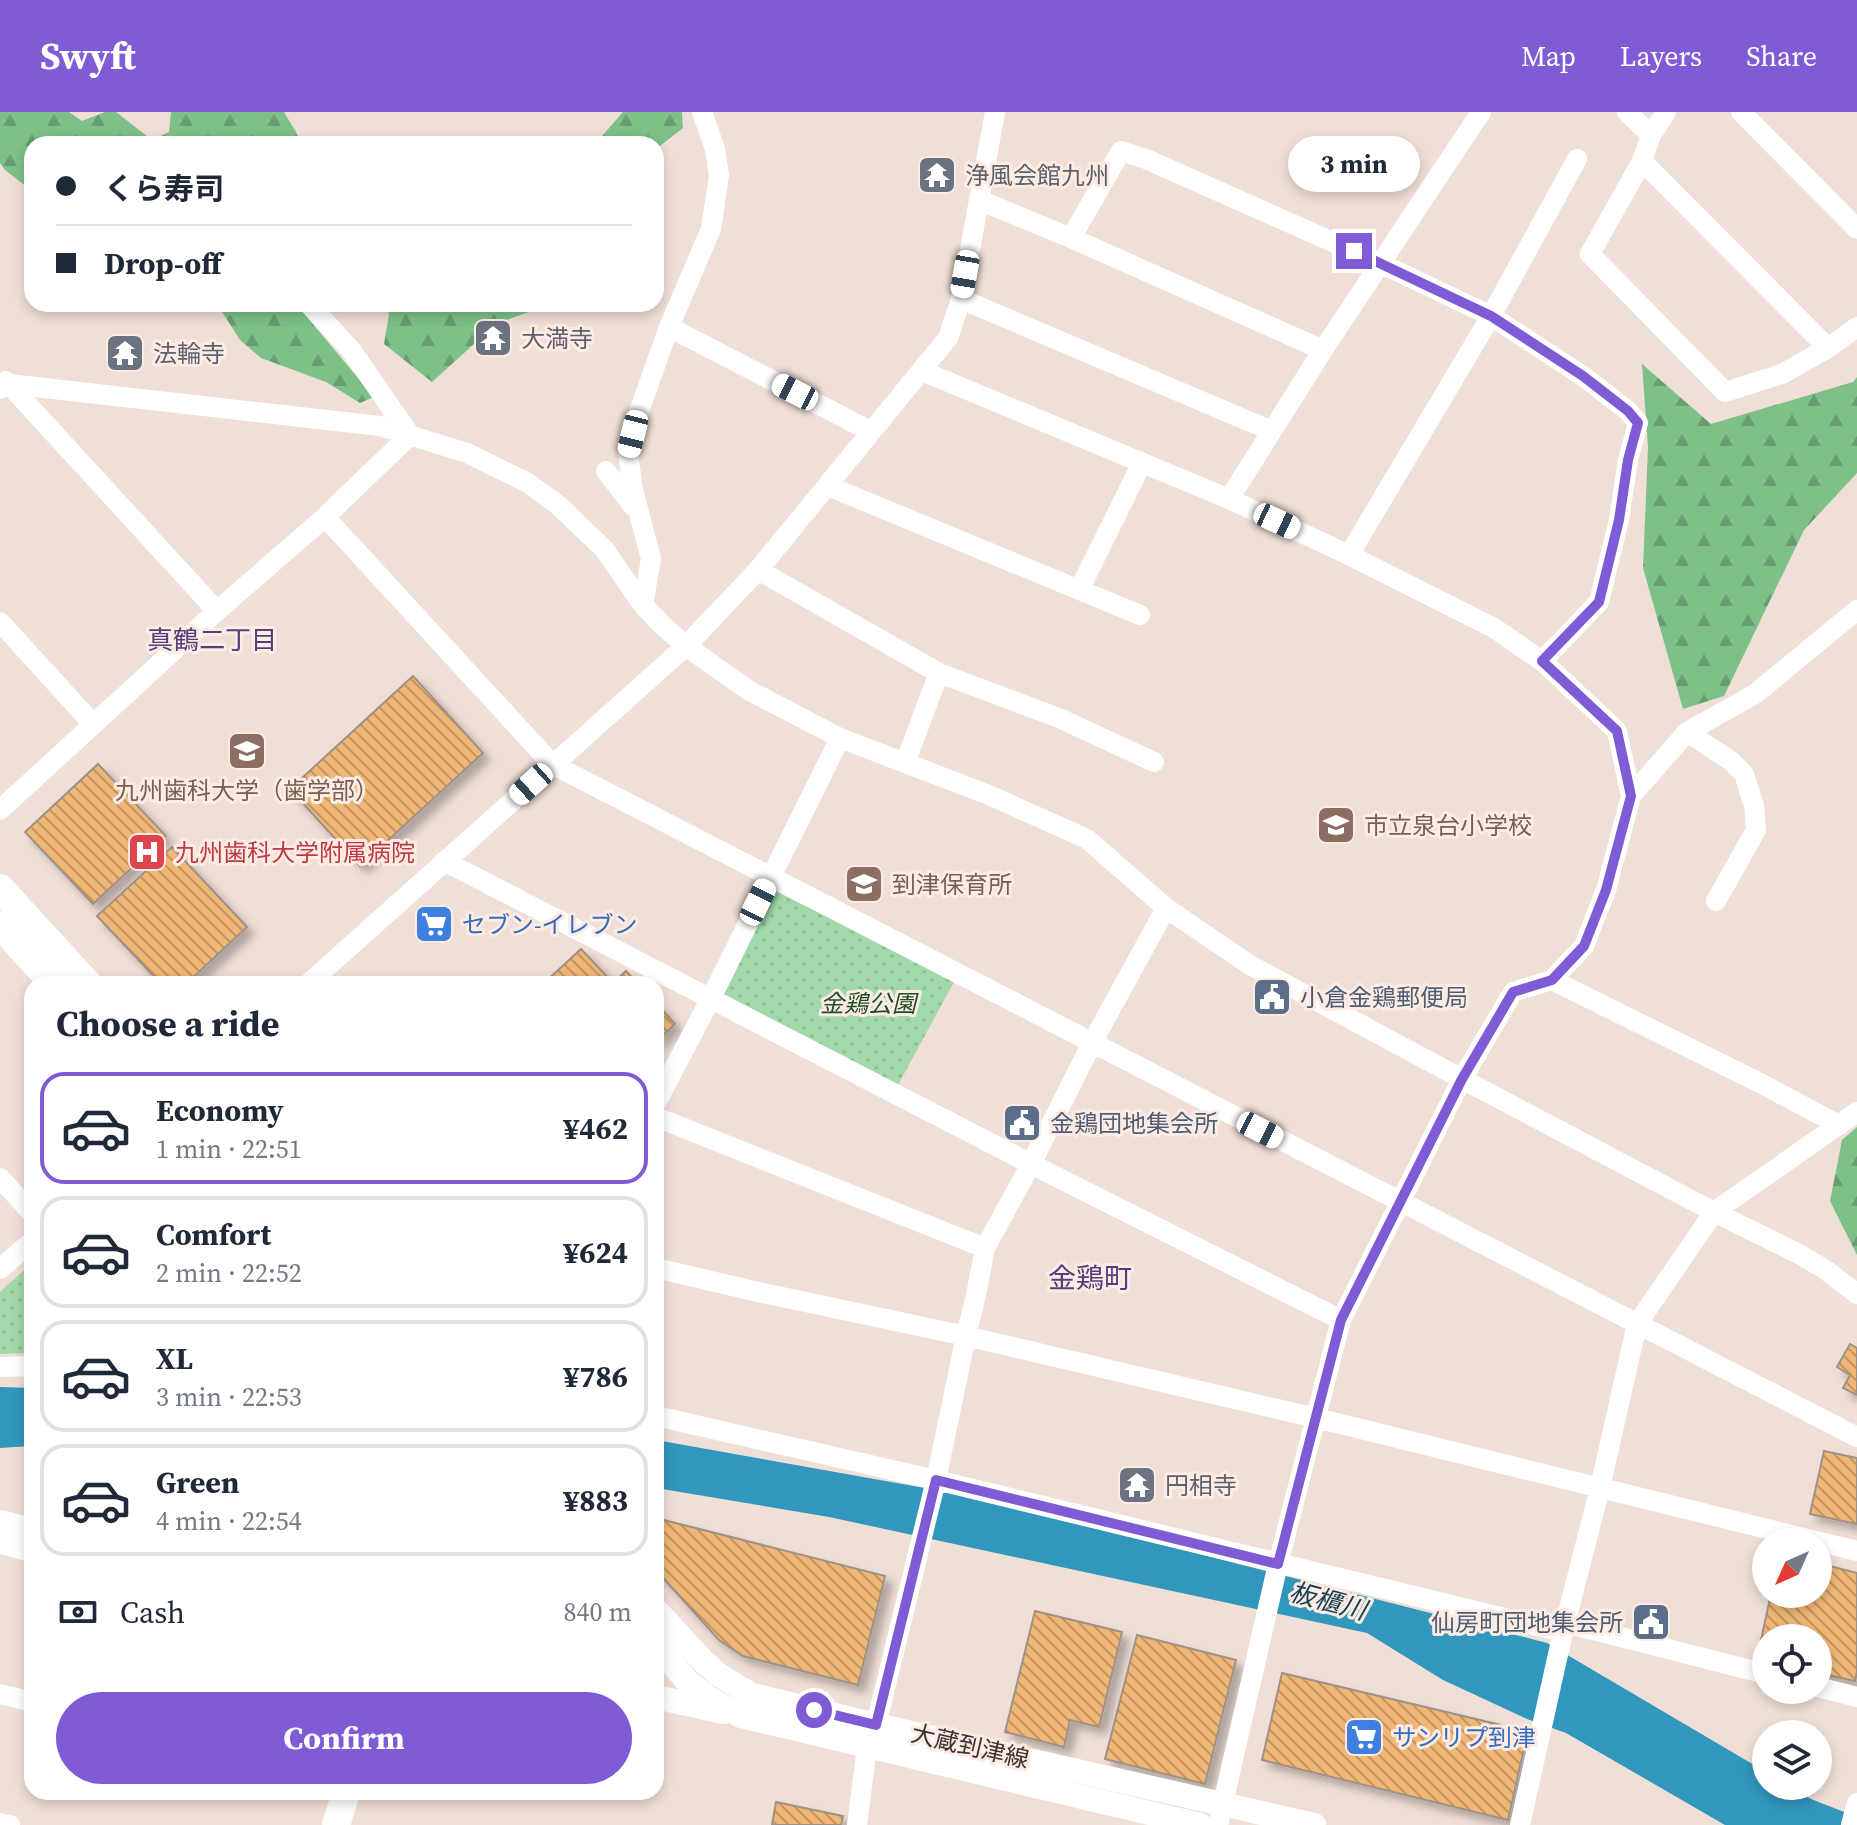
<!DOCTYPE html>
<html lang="en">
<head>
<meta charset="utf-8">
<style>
	body { margin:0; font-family:"Source Serif 4","Noto Sans JP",serif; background:#f6f6f7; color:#1f2937; height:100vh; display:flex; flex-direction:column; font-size:30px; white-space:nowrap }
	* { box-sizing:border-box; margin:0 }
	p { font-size:26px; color:#747a83 }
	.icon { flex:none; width:44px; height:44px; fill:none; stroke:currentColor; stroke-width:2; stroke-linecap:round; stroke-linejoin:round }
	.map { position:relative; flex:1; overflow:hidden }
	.sheet { position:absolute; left:24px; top:864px; width:640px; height:824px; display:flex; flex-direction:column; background:#fff; border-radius:24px; box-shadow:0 4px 12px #0003 }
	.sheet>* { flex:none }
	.top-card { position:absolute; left:24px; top:24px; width:640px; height:176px; border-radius:24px; box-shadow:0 4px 12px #0003; display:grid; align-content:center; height:176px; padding:0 32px; background:#fff }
	.needle { width:52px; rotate:225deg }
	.tools { position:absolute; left:1752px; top:1416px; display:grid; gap:16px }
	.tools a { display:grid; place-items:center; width:80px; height:80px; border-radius:50%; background:#fff; box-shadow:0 4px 12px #0003; font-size:40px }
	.end { position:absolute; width:36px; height:36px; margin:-18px; border:10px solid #7f5bd5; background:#fff; box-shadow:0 0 0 4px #fff }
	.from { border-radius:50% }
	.bubble { position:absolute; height:56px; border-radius:28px; background:#fff; box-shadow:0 4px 12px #0003; font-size:26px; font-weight:700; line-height:56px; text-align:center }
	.car { position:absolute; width:24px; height:48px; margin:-24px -12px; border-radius:10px; box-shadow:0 0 6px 2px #0007; background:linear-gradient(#fff 24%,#345 0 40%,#fff 0 76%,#345 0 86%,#fff 0) }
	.top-card b { display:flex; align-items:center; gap:28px; height:76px; font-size:30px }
	.top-card b+b { border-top:2px solid #e0e1e3 }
	.top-card i { width:20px; height:20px; background:#1f2937 }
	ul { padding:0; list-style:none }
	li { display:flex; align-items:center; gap:24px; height:112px; margin:0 16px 12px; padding:0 16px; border:4px solid #e0e1e3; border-radius:24px }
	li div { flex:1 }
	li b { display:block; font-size:30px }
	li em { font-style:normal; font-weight:700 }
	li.active { border-color:#7f5bd5 }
	li>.icon { width:72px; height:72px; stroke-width:1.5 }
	h2 { padding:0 32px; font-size:36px; line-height:96px }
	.pay { display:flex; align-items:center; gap:20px; height:88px; padding:0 32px; font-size:30px }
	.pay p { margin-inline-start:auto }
	.primary-button { display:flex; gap:16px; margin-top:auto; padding:16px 32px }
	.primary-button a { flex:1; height:92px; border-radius:48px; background:#7f5bd5; color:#fff; font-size:32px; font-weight:700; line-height:92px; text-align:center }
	header { display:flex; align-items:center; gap:48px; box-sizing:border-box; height:112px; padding:0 40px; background:#7f5bd5; color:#fff }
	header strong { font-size:38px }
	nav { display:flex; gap:44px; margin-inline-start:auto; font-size:28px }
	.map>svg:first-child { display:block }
	.forest { fill:url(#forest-firs) }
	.park { fill:url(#park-dots) }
	.water { fill:#3297bc }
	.building { fill:url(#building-back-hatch); stroke:#9e9286; stroke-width:2; filter:url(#shadow) }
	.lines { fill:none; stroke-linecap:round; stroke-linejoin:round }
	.minor { stroke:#fff; stroke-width:20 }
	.major { stroke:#fff; stroke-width:24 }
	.highway { stroke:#fff; stroke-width:28 }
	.route { stroke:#7f5bd5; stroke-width:10 }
	.labels { text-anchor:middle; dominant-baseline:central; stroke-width:6; stroke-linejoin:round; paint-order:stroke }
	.worship-label { font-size:24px; fill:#5b616d; stroke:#feece4; text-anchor:start }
	.education-label { font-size:24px; fill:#785e54; stroke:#feece4; text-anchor:start }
	.health-label { font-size:24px; fill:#be3a42; stroke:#feece4; text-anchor:start }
	.shop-label { font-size:24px; fill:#366cbe; stroke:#feece4; text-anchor:start }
	.service-label { font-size:24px; fill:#4e5e75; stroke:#feece4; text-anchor:start }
	.park-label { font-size:24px; font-style:italic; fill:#1c4c27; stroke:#feece4 }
	.street-label { font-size:24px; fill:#393230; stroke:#feece4 }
	.neighbourhood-label { font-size:26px; fill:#4f3f7d; stroke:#feece4 }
	.water-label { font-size:26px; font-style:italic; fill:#133e4f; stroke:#feece4 }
	.quarter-label { font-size:28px; fill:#4f3f7d; stroke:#feece4 }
</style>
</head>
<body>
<header>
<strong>Swyft</strong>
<nav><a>Map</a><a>Layers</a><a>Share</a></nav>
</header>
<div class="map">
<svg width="1857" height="1713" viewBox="0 0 1857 1713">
	<defs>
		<pattern id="forest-firs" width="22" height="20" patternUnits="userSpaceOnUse" patternTransform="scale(2)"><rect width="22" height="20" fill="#7dc188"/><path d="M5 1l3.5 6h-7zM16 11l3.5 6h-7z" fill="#679d70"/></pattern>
		<pattern id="park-dots" width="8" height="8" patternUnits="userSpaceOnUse" patternTransform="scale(2)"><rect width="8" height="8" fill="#a2d9aa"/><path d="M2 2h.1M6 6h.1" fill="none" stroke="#8cbb93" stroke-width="1.8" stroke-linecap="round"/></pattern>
		<pattern id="building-back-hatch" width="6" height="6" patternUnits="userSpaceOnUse" patternTransform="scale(2)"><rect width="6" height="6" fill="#f0b776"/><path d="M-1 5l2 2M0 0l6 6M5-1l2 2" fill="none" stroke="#c39561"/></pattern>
		<filter id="shadow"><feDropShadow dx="7" dy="7" stdDeviation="4" flood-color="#0004"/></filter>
	</defs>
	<rect width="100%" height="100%" fill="#f0dfd7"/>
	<path class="forest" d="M0,0h69l13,9 23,-9h11l36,28 17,-8 2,-20h113l19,32h-271v47l-27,-21 -5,-7z
		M623,0h59l1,16 -27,21v-5h-61z
		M217,192h79l78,93 -14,6 -34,-21 -65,-24 -21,-18z
		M386,192h164l-54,20 -64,58 -48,-38 5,-30z
		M1642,252l69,60 142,-42 4,-5v96l-53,57 -80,166 -41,13 -40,-141 5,-121z
		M1857,1015v128l-27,-54 12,-61z"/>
	<path class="park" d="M775,779l180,89 -57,105 -176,-92z
		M32,1151v90l-32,1v-62z"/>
	<path class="water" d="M0,1275l32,1v58l-32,2z
		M656,1328l325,58 566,145 219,129v14h24l21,13 46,18v8h-132l-159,-92 -39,-14 -84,-39 -76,-47 -538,-116 -173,-29z"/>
	<path class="building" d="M413,564l70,77 -123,113 -70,-77z
		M98,652l68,72 -73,68 -68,-72z
		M172,735l75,80 -61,57h-25l-64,-68z
		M581,837l32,34 13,-12 12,13h-95z
		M656,891l19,21 -19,18z
		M1850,1232l7,4v47l-14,-7 7,-13 -13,-8z
		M1824,1339l33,7v66l-47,-10z
		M656,1406l229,58 -27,109 -115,-29 -24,-16 -63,-70z
		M1818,1451l39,10v99l-2,9 -37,-8v-35h-52v22l-9,-2 14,-64h47z
		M1035,1499l87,21 -23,95 -29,-7 -6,27 -59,-15z
		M1137,1523l99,25 -31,124 -100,-25z
		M1282,1561l219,52 24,19 -17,76 -246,-60z
		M776,1690l67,14 -2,9h-69z"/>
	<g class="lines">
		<path class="minor" d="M702,0l13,37 4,26 -8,54 -42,98 201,104
			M1627,0l24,23
			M1666,0l-15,23 -9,26 -52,93 135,138 57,-18 46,-26 29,-21
			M1741,0l116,117
			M1642,49l186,187
			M979,88l92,38 252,112
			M1071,126l50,-87 25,8 234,104 111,53 92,60 45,35 10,12 -10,37 -9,60 -20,82 -57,59
			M961,187l311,132
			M309,192l42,46 59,85
			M922,259l307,128 120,56 145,73 48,33 75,70 14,65
			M6,269l211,230
			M0,277l9,-5 371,42 87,27 61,30 30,22 46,44 39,56 19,20 24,21 62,44 92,48 149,57 98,44 79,69 84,57 212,114 252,133 85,42 27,16 31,24
			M606,359l27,35
			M828,374l312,129
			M1229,387l94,-149 158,-238
			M325,405l227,247 1305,673
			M1349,443l142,-239 86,-157
			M758,458l181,103 120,45 95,44
			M1079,478l63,-127
			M643,493l8,-46 -18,-69 -5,-38 9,-35 32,-90
			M0,510l93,102
			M1687,620l44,29 13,13 10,32 2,24 -40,71
			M905,651l34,-90
			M0,698l217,-199 108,-94 85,-82
			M444,749l587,303 310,156
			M1552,868l210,104 77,41
			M308,872l378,-338 72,-76 190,-232 13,-39 34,-187
			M656,991l55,-105 129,-260
			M656,1005l329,131
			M0,1066l32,35
			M656,1156l102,24 208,44 350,82 541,133
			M0,1157l32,-28
			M0,1255l32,-1
			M656,1304l280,64 627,152
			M1566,1511l200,51
			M1818,1575l39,10
			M0,1582l32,8
			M0,1711l10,2
			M857,1713l10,-78 9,-22 60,-245 30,-144 10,-41 9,-47 46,-84 61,-121 74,-135
			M1218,1713l60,-261 63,-244 121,-241 51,-87 39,-12 32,-34 22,-56 25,-94 56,-64 68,-38 102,-84
			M1520,1713l43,-193 37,-144 37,-164 77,-112 143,-100
			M1851,1713l6,-22"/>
		<path class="major" d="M0,1410l32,8
			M0,1430l32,8
			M656,1498l47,51 16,14 33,20 124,30 438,100
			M656,1532l31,37 23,18 31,17 459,109
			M656,1585l67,15"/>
		<path class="highway" d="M0,776l88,96
			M0,813l54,59
			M336,1713l10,-33"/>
	</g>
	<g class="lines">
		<path class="route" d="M814,1598l62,15 60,-245 342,84 63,-244 121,-241 51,-87 39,-12 32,-34 22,-56 25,-94 -14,-65 -75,-70 57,-59 20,-82 9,-60 10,-37 -10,-12 -45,-35 -92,-60 -137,-65"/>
	</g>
	<defs>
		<symbol id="temple-square" viewBox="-11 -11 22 22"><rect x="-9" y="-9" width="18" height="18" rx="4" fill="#6b7280" stroke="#feece4"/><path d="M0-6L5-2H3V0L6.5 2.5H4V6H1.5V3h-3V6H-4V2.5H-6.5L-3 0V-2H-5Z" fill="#fff"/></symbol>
		<symbol id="university-square" viewBox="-11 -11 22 22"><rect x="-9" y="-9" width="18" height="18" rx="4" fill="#8d6e63" stroke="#feece4"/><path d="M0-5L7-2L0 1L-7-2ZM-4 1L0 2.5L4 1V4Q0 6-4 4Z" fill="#fff"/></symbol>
		<symbol id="school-square" viewBox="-11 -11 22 22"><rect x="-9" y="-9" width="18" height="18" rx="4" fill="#8d6e63" stroke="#feece4"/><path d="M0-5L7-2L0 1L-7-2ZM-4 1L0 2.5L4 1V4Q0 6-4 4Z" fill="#fff"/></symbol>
		<symbol id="hospital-square" viewBox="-11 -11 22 22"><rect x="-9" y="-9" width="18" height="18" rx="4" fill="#e0444e" stroke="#feece4"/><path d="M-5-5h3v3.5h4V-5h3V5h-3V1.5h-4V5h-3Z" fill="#fff"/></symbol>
		<symbol id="supermarket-square" viewBox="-11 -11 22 22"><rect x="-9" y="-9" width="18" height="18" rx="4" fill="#3f7fe0" stroke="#feece4"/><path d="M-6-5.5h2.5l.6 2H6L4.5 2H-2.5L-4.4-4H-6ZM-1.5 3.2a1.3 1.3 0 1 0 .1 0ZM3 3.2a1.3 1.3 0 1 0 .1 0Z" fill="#fff"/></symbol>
		<symbol id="civic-square" viewBox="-11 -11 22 22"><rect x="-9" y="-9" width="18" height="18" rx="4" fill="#5c6f8a" stroke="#feece4"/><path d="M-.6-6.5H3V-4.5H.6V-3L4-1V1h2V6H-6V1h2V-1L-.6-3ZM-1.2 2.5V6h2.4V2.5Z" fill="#fff"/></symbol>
	</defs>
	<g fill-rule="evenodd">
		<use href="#temple-square" x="915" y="41" width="44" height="44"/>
		<use href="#temple-square" x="471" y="204" width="44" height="44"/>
		<use href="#temple-square" x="103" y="219" width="44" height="44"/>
		<use href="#university-square" x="225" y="617" width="44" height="44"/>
		<use href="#school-square" x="1314" y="691" width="44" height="44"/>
		<use href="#hospital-square" x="125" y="718" width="44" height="44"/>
		<use href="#school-square" x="842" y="750" width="44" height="44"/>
		<use href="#supermarket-square" x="412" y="790" width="44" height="44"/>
		<use href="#civic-square" x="1250" y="863" width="44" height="44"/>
		<use href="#civic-square" x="1000" y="989" width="44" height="44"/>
		<use href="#temple-square" x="1115" y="1351" width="44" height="44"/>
		<use href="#civic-square" x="1629" y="1488" width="44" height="44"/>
		<use href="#supermarket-square" x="1342" y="1603" width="44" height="44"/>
	</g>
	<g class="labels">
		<g class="worship-label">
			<text x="965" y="63">浄風会館九州</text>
			<text x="521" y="226">大満寺</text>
			<text x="153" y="241">法輪寺</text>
			<text x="1165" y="1373">円相寺</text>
		</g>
		<g class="education-label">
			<text x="247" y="678" text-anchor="middle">九州歯科大学（歯学部）</text>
			<text x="1364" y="713">市立泉台小学校</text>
			<text x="892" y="772">到津保育所</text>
		</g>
		<g class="health-label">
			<text x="175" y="740">九州歯科大学附属病院</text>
		</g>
		<g class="shop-label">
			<text x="462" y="812">セブン-イレブン</text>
			<text x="1392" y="1625">サンリプ到津</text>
		</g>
		<g class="service-label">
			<text x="1300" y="885">小倉金鶏郵便局</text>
			<text x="1050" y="1011">金鶏団地集会所</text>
			<text x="1623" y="1510" text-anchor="end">仙房町団地集会所</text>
		</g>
		<g class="park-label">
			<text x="868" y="891">金鶏公園</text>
		</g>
		<g class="street-label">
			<text transform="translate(970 1634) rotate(13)">大蔵到津線</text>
		</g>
		<g class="neighbourhood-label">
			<text x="212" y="528">真鶴二丁目</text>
		</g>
		<g class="water-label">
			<text transform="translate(1328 1489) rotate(15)">板櫃川</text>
		</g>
		<g class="quarter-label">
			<text x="1090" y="1166">金鶏町</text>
		</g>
	</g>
</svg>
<div class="tools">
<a><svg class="needle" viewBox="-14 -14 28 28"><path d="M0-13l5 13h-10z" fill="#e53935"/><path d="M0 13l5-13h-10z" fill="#747a83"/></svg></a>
<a><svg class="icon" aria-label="locate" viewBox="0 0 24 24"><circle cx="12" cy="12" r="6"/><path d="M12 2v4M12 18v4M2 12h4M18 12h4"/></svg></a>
<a><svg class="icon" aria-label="layers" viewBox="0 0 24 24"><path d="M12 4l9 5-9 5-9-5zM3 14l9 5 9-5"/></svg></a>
</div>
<i class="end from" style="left:814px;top:1598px"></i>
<i class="end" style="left:1354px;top:139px"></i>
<div class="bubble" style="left:1288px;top:24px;width:132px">3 min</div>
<i class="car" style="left:965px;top:162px;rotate:190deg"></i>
<i class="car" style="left:795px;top:280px;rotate:297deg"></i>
<i class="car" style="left:633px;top:322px;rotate:194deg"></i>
<i class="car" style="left:1277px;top:409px;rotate:115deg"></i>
<i class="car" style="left:531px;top:672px;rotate:228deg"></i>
<i class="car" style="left:758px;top:790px;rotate:26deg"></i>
<i class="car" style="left:1260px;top:1018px;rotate:117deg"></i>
<div class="top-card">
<b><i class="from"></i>くら寿司</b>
<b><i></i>Drop-off</b>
</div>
<section class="sheet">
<h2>Choose a ride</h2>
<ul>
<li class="active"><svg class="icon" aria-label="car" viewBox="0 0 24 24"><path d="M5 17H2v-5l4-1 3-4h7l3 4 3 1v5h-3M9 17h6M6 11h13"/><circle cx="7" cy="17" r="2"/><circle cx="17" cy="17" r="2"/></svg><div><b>Economy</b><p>1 min · 22:51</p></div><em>¥462</em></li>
<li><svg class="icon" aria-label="car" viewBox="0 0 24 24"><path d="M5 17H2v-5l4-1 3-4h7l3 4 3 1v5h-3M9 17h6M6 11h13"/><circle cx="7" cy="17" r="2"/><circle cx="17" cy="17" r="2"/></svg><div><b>Comfort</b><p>2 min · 22:52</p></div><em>¥624</em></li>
<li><svg class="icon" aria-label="car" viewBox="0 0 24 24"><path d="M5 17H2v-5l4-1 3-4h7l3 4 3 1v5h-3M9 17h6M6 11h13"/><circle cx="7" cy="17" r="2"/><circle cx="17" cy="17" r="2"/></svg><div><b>XL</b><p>3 min · 22:53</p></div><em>¥786</em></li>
<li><svg class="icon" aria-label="car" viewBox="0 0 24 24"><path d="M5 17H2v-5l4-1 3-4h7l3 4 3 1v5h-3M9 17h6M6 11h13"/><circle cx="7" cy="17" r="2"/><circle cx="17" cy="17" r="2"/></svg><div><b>Green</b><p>4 min · 22:54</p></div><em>¥883</em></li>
</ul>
<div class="pay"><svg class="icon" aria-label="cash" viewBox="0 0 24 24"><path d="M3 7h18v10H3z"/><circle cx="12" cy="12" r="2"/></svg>Cash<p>840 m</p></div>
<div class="primary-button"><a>Confirm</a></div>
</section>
</div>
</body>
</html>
